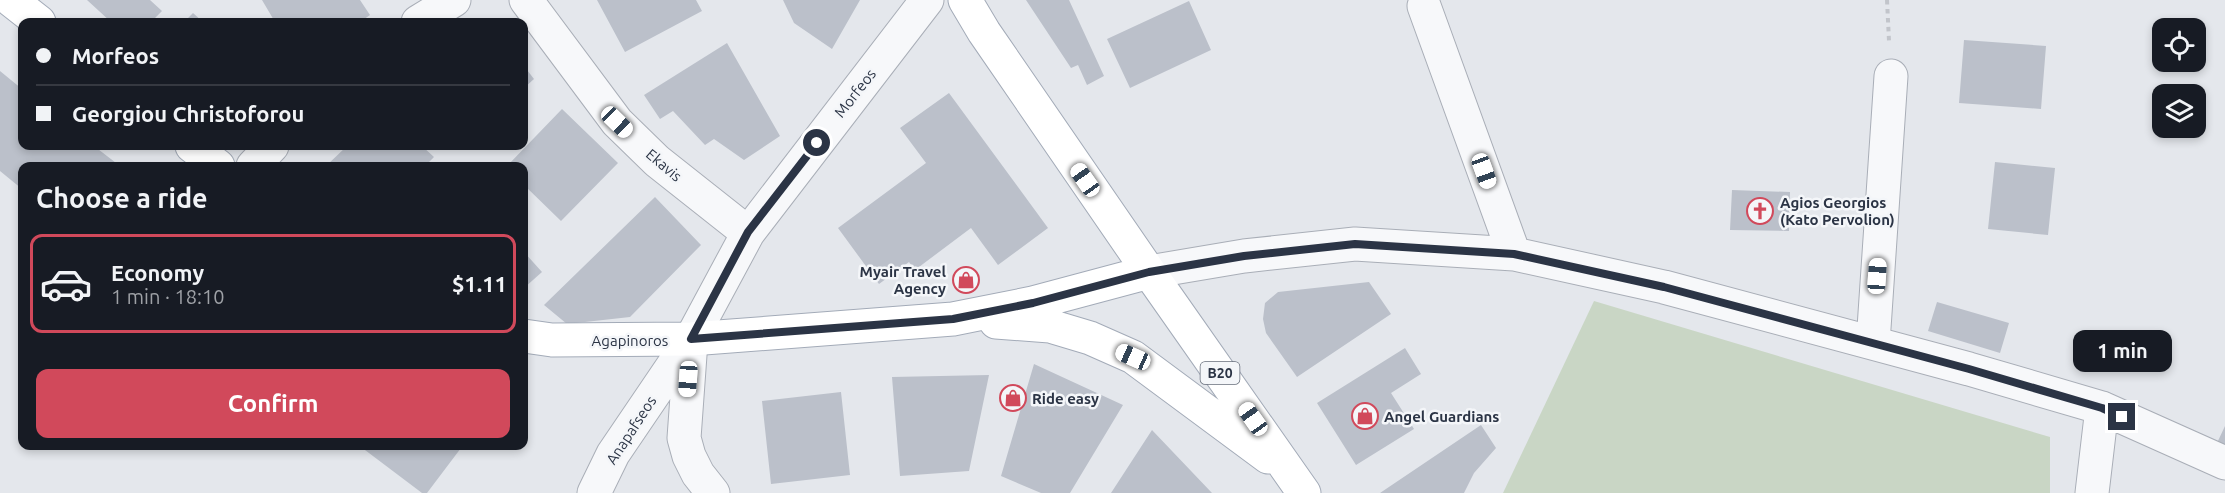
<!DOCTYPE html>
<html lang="en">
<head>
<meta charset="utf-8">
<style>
	body { margin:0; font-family:Ubuntu,sans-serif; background:#20242c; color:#f1f3f6; height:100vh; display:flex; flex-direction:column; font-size:22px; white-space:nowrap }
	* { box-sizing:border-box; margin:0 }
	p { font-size:20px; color:#9ea1a6 }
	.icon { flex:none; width:33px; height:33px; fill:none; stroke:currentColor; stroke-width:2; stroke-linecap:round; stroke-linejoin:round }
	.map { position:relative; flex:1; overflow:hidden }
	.panel { position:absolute; left:18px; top:162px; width:510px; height:288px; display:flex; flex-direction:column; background:#171b24; border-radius:12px; box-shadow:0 3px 9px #0003 }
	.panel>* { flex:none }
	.banner { position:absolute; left:18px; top:18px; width:510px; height:132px; border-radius:12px; box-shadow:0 3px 9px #0003; display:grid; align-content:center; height:132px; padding:0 18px; background:#171b24 }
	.tools { position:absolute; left:2152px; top:18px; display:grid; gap:12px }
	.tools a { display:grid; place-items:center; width:54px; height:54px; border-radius:12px; background:#171b24; box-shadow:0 3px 9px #0003; font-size:30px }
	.end { position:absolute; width:27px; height:27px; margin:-14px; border:8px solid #2b3445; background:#fff; box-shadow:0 0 0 3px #fff }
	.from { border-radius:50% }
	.bubble { position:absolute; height:42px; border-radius:12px; background:#171b24; box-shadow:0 3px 9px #0003; font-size:20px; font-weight:700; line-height:42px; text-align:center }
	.car { position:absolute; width:18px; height:36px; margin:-18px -9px; border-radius:8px; box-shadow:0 0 4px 2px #0007; background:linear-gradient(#fff 24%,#345 0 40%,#fff 0 76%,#345 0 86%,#fff 0) }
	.banner b { display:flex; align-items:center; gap:21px; height:57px; font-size:22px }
	.banner b+b { border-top:2px solid #363941 }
	.banner i { width:15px; height:15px; background:#f1f3f6 }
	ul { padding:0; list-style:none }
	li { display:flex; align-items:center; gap:18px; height:99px; margin:0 12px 9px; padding:0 6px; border:3px solid transparent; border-radius:12px }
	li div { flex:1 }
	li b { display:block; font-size:22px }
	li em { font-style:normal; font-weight:700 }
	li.on { border-color:#d1495b }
	li>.icon { width:54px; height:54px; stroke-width:1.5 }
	h2 { padding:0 18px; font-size:27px; line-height:72px }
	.button { display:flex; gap:12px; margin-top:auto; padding:12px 18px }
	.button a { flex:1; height:69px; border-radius:12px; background:#d1495b; color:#fff; font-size:24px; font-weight:700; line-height:69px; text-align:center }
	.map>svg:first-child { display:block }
	.green { fill:#c9d6c5 }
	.building { fill:#bbc0ca }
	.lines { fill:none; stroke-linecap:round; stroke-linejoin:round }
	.minor-casing { stroke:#a9aeb7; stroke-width:35 }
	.major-casing { stroke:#a3abb8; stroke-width:35 }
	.path { stroke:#c2c5cb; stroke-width:4; stroke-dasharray:4.5 4.5; stroke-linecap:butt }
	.minor { stroke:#f7f8fa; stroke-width:33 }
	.major { stroke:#fff; stroke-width:33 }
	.route { stroke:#2b3445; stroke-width:8 }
	.labels { text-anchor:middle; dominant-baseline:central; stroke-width:5; stroke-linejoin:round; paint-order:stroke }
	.shield { fill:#f4f6f9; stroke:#676e7b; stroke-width:1.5 }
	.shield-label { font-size:14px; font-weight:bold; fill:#2b3445 }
	.street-label { font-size:15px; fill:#2b3445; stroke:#f4f6f9 }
	.poi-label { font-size:15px; font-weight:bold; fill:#2b3445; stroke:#f4f6f9; text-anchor:start }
</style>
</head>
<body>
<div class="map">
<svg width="2225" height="493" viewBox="0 0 2225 493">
	<rect width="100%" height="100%" fill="#e4e7ec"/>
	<path class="green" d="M1594,301l456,136v56h-547z"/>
	<path class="building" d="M87,0h63l12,11 -11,11h-40z
		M262,0h98l10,15 -10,7h-85z
		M597,0h99l6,11 -77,41z
		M783,0h77l-28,49 -38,-26z
		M1026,0h43l35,76 -17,9 -9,-20 -7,3z
		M1189,1l22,49 -81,38 -23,-49z
		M193,13l10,9h-19z
		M1964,40l82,6 -5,63 -82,-6z
		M727,43l53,93 -36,24 -30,-21 -9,6 -32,-34 -13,8 -16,-24z
		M524,66l10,13 -10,9z
		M0,71l22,18v57h72l26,20h-98v23l-22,-18z
		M949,93l99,135 -50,37 -27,-37 -56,42 -6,-8 -30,22 -41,-56 88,-65 -26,-35z
		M562,109l56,54 -57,58 -37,-36v-19h-17z
		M347,146h75l12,11 -9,9h-99z
		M1995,162l60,6 -7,67 -60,-6z
		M1732,190l58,2 -1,39 -59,-1z
		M655,197l46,48 -71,72 -63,7 -23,-19z
		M524,252l18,20 -18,16z
		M1369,282l22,32 -94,63 -31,-44 -3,-14 2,-16 13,-11z
		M1937,302l72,21 -9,30 -72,-22z
		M1405,348l16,26 -30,19 23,36 -58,36 -39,-62z
		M1034,364l89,41 -53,88h-29l-40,-17z
		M989,375l-20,96 -69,5 -8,-99z
		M841,392l9,83 -79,9 -9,-83z
		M1481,425l15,23 -22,25 -10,20h-84z
		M2225,426v21l-8,-4z
		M1152,430l60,63h-101z
		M362,446h96l3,2 -34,45h-5l-61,-46z"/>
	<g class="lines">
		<defs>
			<path id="minor" d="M526,0l91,122 40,39 91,72
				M1424,6l90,248
				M418,22l36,-22
				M253,166l19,-20
				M1149,272l95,-16 111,-12 159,10 150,33 305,82 133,39 123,55
				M691,341l-7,97 5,18 9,18 15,19
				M1873,343l18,-267
				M594,493l19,-39 78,-115 57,-106 179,-233
				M2092,493l10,-85"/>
			<path id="major" d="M11,0l28,22
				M965,0l19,32 165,240 155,221
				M192,146l26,20
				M996,322l54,4 40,12 43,19 135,100
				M524,336l28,4 139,-1 262,-20 80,-16 116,-31"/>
		</defs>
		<use href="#minor" class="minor-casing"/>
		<use href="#major" class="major-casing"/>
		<path class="path" d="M1887,0l2,41"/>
		<use href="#minor" class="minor"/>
		<use href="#major" class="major"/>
	</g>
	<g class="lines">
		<path class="route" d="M817,143l-69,89 -57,107 262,-20 80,-16 116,-31 95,-16 111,-12 159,10 150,33 305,82 133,39 20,9"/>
	</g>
	<defs>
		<symbol id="church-ring" viewBox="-11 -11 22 22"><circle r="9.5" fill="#f4f6f9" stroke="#d1495b" stroke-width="1.5"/><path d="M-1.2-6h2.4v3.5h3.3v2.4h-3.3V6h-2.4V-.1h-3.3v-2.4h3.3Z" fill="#d1495b"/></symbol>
		<symbol id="shop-ring" viewBox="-11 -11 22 22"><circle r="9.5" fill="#f4f6f9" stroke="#d1495b" stroke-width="1.5"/><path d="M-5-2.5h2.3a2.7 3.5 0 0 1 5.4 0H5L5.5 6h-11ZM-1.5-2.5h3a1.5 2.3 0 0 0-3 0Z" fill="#d1495b"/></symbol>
	</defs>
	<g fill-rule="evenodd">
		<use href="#church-ring" x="1745" y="196" width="30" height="30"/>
		<use href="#shop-ring" x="951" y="265" width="30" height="30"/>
		<use href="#shop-ring" x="998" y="383" width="30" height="30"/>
		<use href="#shop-ring" x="1350" y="401" width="30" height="30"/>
	</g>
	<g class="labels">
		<rect class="shield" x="1200.5" y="362" width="39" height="22" rx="4.5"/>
		<g class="shield-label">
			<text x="1220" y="373">B20</text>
		</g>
		<g class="street-label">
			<text transform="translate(855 93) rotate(-52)">Morfeos</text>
			<text transform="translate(664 165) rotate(40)">Ekavis</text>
			<text x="630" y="340">Agapinoros</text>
			<text transform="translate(631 430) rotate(-57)">Anapafseos</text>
		</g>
		<g class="poi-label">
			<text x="1780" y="202">Agios Georgios<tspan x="1780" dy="17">(Kato Pervolion)</tspan></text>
			<text x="946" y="271" text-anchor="end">Myair Travel<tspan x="946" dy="17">Agency</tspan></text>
			<text x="1032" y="398">Ride easy</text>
			<text x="1384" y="416">Angel Guardians</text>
		</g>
	</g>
</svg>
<div class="tools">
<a><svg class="icon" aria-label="locate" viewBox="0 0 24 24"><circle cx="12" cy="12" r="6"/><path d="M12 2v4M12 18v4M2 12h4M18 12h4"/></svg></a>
<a><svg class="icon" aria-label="layers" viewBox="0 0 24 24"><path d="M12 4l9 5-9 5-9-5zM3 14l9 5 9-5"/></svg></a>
</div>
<i class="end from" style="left:817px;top:143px"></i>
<i class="end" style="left:2122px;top:417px"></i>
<div class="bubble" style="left:2073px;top:330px;width:99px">1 min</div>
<i class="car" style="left:617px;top:122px;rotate:134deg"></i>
<i class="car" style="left:1484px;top:171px;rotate:160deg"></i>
<i class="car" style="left:1085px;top:180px;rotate:325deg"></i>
<i class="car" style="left:1877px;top:276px;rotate:4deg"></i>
<i class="car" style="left:1133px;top:357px;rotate:294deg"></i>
<i class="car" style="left:688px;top:379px;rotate:184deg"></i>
<i class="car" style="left:1253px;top:419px;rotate:325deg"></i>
<div class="banner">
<b><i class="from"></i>Morfeos</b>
<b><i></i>Georgiou Christoforou</b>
</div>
<section class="panel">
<h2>Choose a ride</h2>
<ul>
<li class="on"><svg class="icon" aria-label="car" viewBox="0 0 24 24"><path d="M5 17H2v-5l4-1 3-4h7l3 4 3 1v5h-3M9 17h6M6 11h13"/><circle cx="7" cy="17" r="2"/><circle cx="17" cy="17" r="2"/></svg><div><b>Economy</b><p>1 min · 18:10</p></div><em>$1.11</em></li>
</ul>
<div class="button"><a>Confirm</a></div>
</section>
</div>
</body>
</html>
